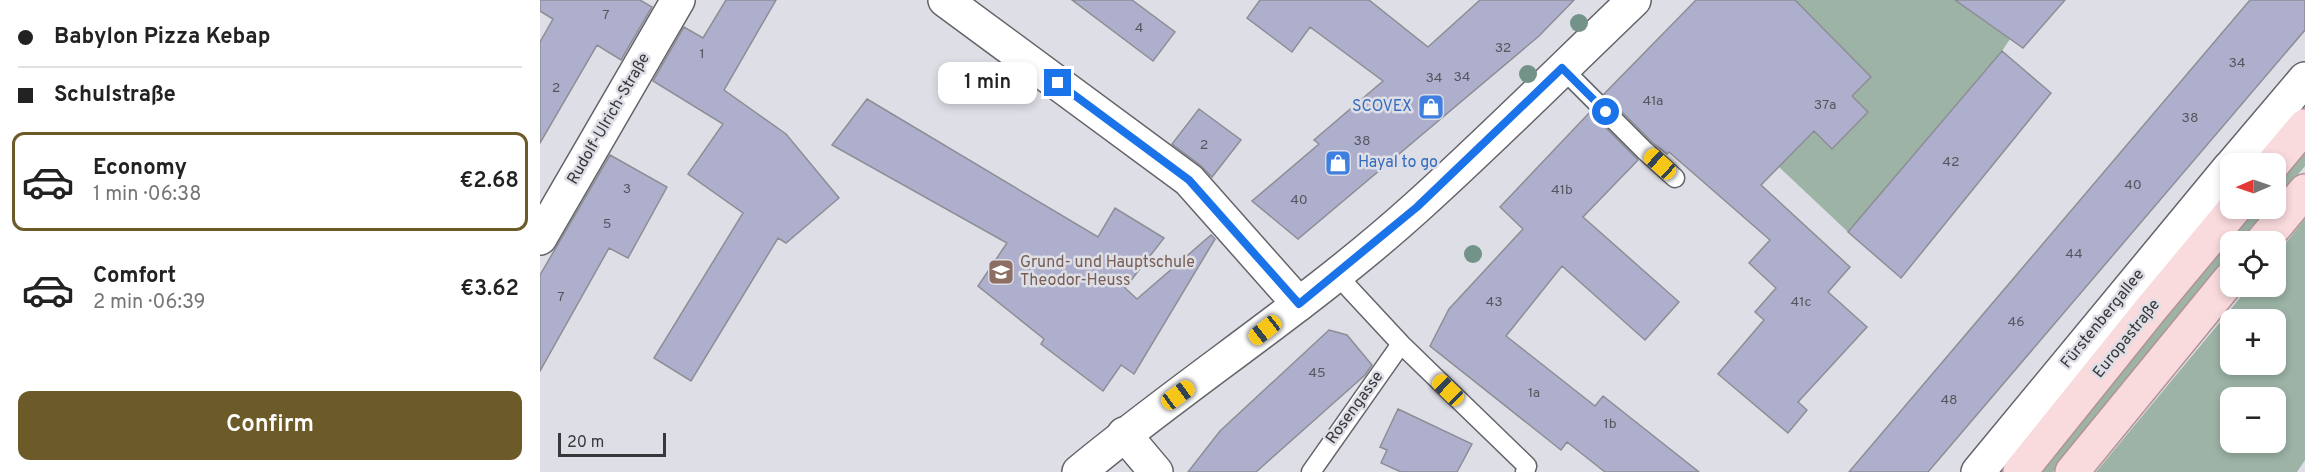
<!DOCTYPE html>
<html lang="en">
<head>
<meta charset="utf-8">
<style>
	body { margin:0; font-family:Overpass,sans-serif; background:#f6f6f6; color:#222; height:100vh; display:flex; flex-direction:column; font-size:22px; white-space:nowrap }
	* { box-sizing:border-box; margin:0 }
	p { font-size:20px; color:#767676 }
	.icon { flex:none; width:33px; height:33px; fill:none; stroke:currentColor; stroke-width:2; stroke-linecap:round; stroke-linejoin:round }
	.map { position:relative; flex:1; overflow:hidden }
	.panel { display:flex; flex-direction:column; background:#fff; width:540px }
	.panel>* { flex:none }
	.top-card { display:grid; align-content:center; height:132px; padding:0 18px; background:#fff }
	.needle { width:39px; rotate:268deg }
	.fabs { position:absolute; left:1680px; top:153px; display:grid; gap:12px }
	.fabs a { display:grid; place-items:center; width:66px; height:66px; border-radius:12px; background:#fff; box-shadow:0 3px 9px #0003; font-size:30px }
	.scale { position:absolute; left:18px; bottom:15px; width:108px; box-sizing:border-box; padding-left:6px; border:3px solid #38383b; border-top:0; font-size:16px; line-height:21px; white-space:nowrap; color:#38383b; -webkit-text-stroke:4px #dedee6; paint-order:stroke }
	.end { position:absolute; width:27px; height:27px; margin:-14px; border:8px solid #1a73e8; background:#fff; box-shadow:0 0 0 3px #fff }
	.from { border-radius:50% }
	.bubble { position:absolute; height:42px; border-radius:12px; background:#fff; box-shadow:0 3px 9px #0003; font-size:20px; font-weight:600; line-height:42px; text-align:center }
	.car { position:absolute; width:18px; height:36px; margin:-18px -9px; border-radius:8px; box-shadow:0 0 4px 2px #0007; background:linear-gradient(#f5c518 24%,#345 0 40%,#f5c518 0 76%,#345 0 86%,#f5c518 0) }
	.top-card b { display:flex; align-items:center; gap:21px; height:57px; font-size:22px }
	.top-card b+b { border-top:2px solid #e0e0e0 }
	.top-card i { width:15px; height:15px; background:#222 }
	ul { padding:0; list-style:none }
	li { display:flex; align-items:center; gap:18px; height:99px; margin:0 12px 9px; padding:0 6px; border:3px solid transparent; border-radius:12px }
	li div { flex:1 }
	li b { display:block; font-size:22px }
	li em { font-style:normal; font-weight:600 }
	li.on { border-color:#6c5b29 }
	li>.icon { width:54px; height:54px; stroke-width:1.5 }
	.primary-button { display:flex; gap:12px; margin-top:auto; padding:12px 18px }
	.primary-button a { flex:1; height:69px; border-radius:12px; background:#6c5b29; color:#fff; font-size:24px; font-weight:600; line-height:69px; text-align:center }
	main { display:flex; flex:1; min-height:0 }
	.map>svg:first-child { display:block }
	.green { fill:#9cb3a6; fill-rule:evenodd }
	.building { fill:#aeafcc; stroke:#8d8e95; stroke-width:1.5 }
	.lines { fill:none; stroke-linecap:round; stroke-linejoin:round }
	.service-casing { stroke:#63636a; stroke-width:21 }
	.minor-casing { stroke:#63636a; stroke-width:36 }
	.tertiary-casing { stroke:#63636a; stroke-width:36 }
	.primary-casing { stroke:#b39295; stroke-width:36 }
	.service { stroke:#fff; stroke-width:18 }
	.minor { stroke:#fff; stroke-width:33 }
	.tertiary { stroke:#fff; stroke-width:33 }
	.primary { stroke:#f9dadd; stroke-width:33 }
	.tree { fill:#739288 }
	.route { stroke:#1a73e8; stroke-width:8 }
	.labels { text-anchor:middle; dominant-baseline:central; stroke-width:5; stroke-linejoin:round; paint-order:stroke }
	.number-label { font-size:14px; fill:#56565f }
	.shop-label { font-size:16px; fill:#366cbe; stroke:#dedee6; text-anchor:end }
	.street-label { font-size:16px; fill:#38383b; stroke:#dedee6 }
	.education-label { font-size:16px; fill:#785e54; stroke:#dedee6; text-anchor:start }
</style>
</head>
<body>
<main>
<section class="panel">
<div class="top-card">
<b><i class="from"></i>Babylon Pizza Kebap</b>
<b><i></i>Schulstraße</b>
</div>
<ul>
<li class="on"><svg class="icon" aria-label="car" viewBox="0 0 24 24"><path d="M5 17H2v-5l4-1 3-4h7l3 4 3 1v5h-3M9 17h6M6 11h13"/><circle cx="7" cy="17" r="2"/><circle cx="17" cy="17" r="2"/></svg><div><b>Economy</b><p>1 min · 06:38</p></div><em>€2.68</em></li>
<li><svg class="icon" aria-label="car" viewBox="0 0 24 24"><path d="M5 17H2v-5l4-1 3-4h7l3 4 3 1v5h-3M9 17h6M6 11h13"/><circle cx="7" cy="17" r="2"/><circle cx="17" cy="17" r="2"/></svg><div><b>Comfort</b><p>2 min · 06:39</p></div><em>€3.62</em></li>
</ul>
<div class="primary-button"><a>Confirm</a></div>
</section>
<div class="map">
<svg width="1765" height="472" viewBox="0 0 1765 472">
	<rect width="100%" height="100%" fill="#dedee6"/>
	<path class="green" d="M1255,0h160l55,39 -8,12 -154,181 -69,-65 35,-36 19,17 35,-36 -16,-16 18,-19z
		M1765,150v16l-29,35v-16z
		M1716,209h13l-27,32 -12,1v13l-177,217h-15z
		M1765,219v241l-8,12h-201l153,-185 27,-1v-31zM1690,320h46v44h-46zM1690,398h46v44h-46z"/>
	<path class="building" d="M0,0h100l12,7 -31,53 -24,-15 -57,98v-101l13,-23 -13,-8z
		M186,0h50l-52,90 62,44 53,64 -53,45 -8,-5 -87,143 -37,-23 89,-145 -55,-39 35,-50 -70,-43 31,-54 19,11z
		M532,0h60l43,32 -22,29z
		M720,0h109l59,47 52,-47h94l-35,36 -241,203 -46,-38 67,-57 -5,-4 69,-59 -73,-54 -18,25 -45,-34z
		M1156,0h99l76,77 -19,19 16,16 -36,37 -18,-18 -53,54 89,82 -22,25 39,35 -69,75 9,8 -19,23 -70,-59 46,-54 -9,-8 21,-24 -27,-25 21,-23 -101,-88 -2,2 -14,-11 -49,-49z
		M1415,0h110l-42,48z
		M1710,0h55v30l-377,442h-79z
		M1462,51l49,42 -150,185 -53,-46z
		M327,99l231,138 17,-29 49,30 -39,50 12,11 74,-64 4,4 -81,135 -13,-9 -18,26 -62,-47 3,-5 -66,-53 29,-43 -175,-98z
		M659,109l42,31 -29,37 -12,-12 -28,-21z
		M1050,112l48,48 -55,57 96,85 -34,38 -83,-74 -56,70 89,70 8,-10 96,76h-94l-38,-30 -6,8 -131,-104 19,-37 74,-80 -23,-22z
		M70,155l57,32 -39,71 -19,-10 -69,123v-96z
		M789,330l18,5 25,30 -7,10 -109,97h-68l32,-41z
		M858,409l74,35 -15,28h-56l-20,-9 6,-13 -7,-3z"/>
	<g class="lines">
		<defs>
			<path id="service" d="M1022,68l83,83 30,27
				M795,273l66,71 126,122 -2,6
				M771,472l90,-128"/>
			<path id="minor" d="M405,0l244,180 110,124
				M1693,164l72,-85
				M0,238l138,-238
				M584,434l32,38
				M1438,472l252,-305"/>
			<path id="tertiary" d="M539,472c110,-91 232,-169 339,-266 73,-66 144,-137 216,-206"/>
			<path id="primary" d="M1733,164l32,-38
				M1722,242l43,-51
				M1480,472l131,-163 84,-101
				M1532,472l158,-193"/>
		</defs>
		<use href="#service" class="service-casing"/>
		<use href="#minor" class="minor-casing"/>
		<use href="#tertiary" class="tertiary-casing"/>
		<use href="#primary" class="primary-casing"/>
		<use href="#service" class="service"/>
		<use href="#minor" class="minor"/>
		<use href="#tertiary" class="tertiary"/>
		<use href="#primary" class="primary"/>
	</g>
	<g class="tree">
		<circle cx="1039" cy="23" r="9"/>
		<circle cx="988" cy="74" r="9"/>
		<circle cx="933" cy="254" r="9"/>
	</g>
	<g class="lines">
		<path class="route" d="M518,83l131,97 110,124 118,-97 145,-139 44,44"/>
	</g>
	<defs>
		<symbol id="shop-square" viewBox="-11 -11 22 22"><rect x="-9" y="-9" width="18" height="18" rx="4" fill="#3f7fe0" stroke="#dedee6"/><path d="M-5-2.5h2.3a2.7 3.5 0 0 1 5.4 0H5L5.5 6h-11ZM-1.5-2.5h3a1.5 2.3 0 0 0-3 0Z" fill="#fff"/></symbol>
		<symbol id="school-square" viewBox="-11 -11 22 22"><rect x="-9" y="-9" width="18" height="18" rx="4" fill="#8d6e63" stroke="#dedee6"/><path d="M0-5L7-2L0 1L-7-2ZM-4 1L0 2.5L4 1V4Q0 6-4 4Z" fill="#fff"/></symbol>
	</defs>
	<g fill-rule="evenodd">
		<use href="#shop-square" x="876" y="92" width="30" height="30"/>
		<use href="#shop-square" x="783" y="148" width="30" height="30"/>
		<use href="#school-square" x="446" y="257" width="30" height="30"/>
	</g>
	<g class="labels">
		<g class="number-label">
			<text x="66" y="15">7</text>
			<text x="599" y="28">4</text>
			<text x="963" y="48">32</text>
			<text x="162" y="54">1</text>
			<text x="1697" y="63">34</text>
			<text x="922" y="77">34</text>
			<text x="894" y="78">34</text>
			<text x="16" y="88">2</text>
			<text x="1113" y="101">41a</text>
			<text x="1285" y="105">37a</text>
			<text x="1650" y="118">38</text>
			<text x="822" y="141">38</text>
			<text x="664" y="145">2</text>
			<text x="1411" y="162">42</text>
			<text x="1593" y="185">40</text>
			<text x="87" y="189">3</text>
			<text x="1022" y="190">41b</text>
			<text x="759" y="200">40</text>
			<text x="67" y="224">5</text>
			<text x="1534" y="254">44</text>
			<text x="21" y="297">7</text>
			<text x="954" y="302">43</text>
			<text x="1261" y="302">41c</text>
			<text x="1476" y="322">46</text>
			<text x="777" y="373">45</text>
			<text x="994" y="393">1a</text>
			<text x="1409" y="400">48</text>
			<text x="1070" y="424">1b</text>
		</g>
		<g class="shop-label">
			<text x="872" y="107">SCOVEX</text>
			<text x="818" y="163" text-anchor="start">Hayal to go</text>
		</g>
		<g class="street-label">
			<text transform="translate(69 119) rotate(-60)">Rudolf-Ulrich-Straße</text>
			<text transform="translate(1563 319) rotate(-51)">Fürstenbergallee</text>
			<text transform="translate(1587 339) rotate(-51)">Europastraße</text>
			<text transform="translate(815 408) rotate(-54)">Rosengasse</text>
		</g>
		<g class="education-label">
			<text x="480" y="263">Grund- und Hauptschule<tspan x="480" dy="18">Theodor-Heuss</tspan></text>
		</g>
	</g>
</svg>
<div class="fabs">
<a><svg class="needle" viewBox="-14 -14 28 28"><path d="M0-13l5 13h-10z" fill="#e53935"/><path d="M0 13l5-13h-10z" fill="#767676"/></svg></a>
<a><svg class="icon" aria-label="locate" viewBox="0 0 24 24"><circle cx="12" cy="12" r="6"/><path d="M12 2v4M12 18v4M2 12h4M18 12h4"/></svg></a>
<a>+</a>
<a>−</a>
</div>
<div class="scale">20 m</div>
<i class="end from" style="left:1066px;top:112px"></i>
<i class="end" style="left:518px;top:83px"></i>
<div class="bubble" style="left:398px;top:62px;width:99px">1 min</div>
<i class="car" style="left:1120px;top:164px;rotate:312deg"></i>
<i class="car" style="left:725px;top:330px;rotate:232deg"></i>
<i class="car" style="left:908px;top:390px;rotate:314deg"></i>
<i class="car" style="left:638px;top:395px;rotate:54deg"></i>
</div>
</main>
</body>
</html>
